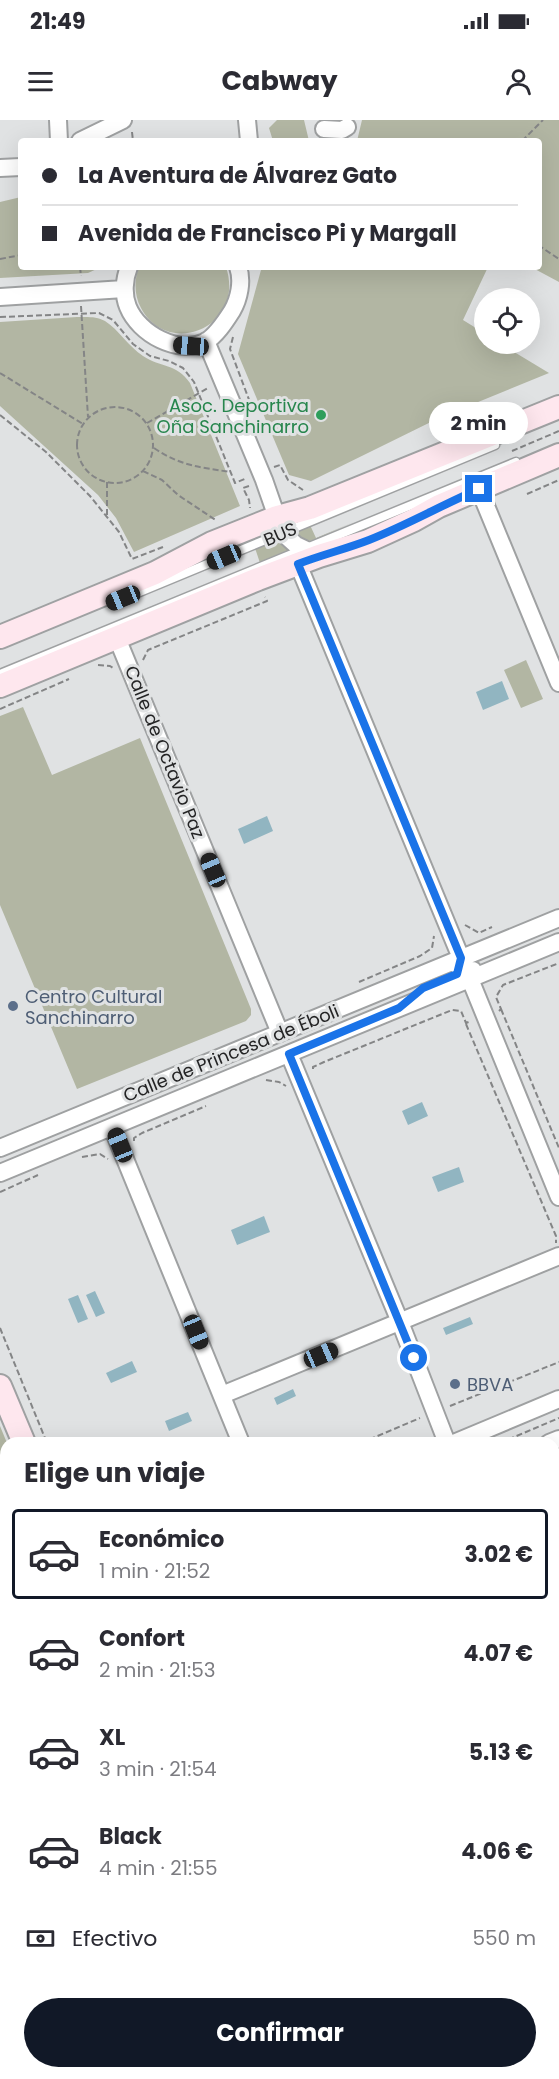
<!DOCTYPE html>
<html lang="es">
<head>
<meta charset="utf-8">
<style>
	body { margin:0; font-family:Poppins,sans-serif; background:#f7f7f7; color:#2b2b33; height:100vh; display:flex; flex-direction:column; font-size:22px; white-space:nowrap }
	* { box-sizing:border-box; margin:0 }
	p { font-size:20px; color:#7c7c81 }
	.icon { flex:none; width:33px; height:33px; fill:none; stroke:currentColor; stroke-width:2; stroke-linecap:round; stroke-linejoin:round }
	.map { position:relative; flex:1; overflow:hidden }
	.sheet { position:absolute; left:0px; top:1317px; width:560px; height:642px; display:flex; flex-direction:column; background:#fff; border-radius:18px 18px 0 0; box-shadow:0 6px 24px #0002 }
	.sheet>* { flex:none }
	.banner { position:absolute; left:18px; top:18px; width:524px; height:132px; border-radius:6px; box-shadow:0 6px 24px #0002; display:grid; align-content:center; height:132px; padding:0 24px; background:#fff }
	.buttons { position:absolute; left:474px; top:168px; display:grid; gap:12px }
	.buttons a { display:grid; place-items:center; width:66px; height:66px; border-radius:50%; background:#fff; box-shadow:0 6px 24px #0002; font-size:30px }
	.end { position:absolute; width:27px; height:27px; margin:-14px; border:8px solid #1a73e8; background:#fff; box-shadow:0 0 0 3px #fff }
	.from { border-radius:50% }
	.bubble { position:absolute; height:42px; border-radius:21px; background:#fff; box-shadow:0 6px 24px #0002; font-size:20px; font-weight:700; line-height:42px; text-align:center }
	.car { position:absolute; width:18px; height:36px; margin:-18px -9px; border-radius:8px; box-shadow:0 0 4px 2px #0007; background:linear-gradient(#222 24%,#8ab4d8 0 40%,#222 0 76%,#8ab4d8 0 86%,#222 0) }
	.banner b { display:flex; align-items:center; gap:21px; height:57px; font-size:22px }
	.banner b+b { border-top:2px solid #e1e1e2 }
	.banner i { width:15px; height:15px; background:#2b2b33 }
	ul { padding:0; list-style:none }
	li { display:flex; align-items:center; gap:18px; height:90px; margin:0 12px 9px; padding:0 12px; border:3px solid transparent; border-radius:6px }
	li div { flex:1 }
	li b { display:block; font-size:22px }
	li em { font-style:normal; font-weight:700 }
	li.current { border-color:#111827 }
	li>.icon { width:54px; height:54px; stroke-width:1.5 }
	h2 { padding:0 24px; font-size:27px; line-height:72px }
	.pay { display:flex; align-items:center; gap:15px; height:66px; padding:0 24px; font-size:22px }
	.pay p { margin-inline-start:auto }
	.action { display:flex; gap:12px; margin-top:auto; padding:12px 24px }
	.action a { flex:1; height:69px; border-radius:36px; background:#111827; color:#fff; font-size:24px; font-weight:700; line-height:69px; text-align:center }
	.status { display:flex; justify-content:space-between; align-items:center; height:42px; padding:0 30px; background:#fff; direction:ltr }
	.status svg { height:16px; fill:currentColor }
	header { display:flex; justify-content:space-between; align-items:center; height:78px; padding:0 24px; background:#fff; font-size:27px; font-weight:700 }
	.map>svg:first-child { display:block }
	.green { fill:#b2b6a3 }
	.water { fill:#91b5c1 }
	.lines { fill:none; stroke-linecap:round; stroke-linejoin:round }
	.lane-casing { stroke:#9fa1a2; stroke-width:11 }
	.street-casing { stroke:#9fa1a2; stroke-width:20 }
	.secondary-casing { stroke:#9fa1a2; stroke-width:26 }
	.path { stroke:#848586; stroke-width:2; stroke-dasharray:6 3; stroke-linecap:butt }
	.lane { stroke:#fff; stroke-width:8 }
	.street { stroke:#fff; stroke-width:16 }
	.secondary { stroke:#fee7ee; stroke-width:22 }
	.route { stroke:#1a73e8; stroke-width:8 }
	.leisure-dot { fill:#2e9e5b; stroke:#e0e2e3; stroke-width:2 }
	.service-dot { fill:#5c6f8a; stroke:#e0e2e3; stroke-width:2 }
	.labels { text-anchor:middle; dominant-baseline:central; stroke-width:6; stroke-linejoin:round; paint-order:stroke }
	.leisure-label { font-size:18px; fill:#27864d; stroke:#e0e2e3; text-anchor:end }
	.street-label { font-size:18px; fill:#242425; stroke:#e0e2e3 }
	.service-label { font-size:18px; fill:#4e5e75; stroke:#e0e2e3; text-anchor:start }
</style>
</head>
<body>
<div class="status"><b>21:49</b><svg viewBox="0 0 49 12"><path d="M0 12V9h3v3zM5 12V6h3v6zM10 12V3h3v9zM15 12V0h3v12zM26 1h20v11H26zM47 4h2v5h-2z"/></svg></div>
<header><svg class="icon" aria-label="menu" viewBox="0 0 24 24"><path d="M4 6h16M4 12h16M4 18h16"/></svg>Cabway<svg class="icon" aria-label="person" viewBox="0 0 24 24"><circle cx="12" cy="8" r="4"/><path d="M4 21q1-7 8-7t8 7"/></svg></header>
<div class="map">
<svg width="559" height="1959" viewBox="0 0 559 1959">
	<rect width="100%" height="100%" fill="#e0e2e3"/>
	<path class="green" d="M277,0h27l5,21h-36l-4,-13z
		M362,0h197v162l-28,-15h7v-126h-181z
		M21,77v70h80l-13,6 -88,5v-76z
		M139,147h87c20,60 -58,92 -85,41 -7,-13 -7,-28 -2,-41z
		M264,147h224l-25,53 21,13v11h17l48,29 -110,45 -128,63 -22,-6 -51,-121 23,-84z
		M77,197c9,0 20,-1 28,4 14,9 23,25 38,35 18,12 33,7 47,27l50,123 -106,46 -18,-34 -18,-23 -98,-89v-84z
		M354,402l-43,19 -13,-3 -7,-5 19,-8 6,13z
		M281,418l13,11 -34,14 -5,-15z
		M526,540l17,39 -22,9 -17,-38z
		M23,587l29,68 88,-37 111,271v6l-5,6 -169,68 -77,-184v-189z
		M0,1306l7,17 -1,32 -6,-15z
		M6,1593v360h5l-11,3v-361z"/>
	<path class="water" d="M502,561l7,18 -26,11 -7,-18z
		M267,696l6,15 -29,13 -6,-15z
		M422,982l6,14 -20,9 -6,-14z
		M459,1047l5,15 -26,10 -6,-15z
		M264,1096l6,16 -33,13 -6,-15z
		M95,1171l10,22 -9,4 -10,-22z
		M78,1175l10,24 -10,4 -10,-24z
		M470,1197l3,7 -27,11 -3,-7z
		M132,1241l5,11 -26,11 -5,-10z
		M293,1269l3,7 -19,9 -3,-7z
		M188,1292l4,9 -23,10 -4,-10z"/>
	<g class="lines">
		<defs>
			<path id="lane" d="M130,476l365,-151
				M0,554l516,-212"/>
			<path id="street" d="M58,0l1,21
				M247,0l2,21
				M324,9l18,1 5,-3
				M80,21l43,-21
				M0,48l21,-1
				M129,147c-5,12 -6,28 -1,40 11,27 50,48 77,35 11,-6 20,-20 27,-31 7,-12 11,-30 6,-44
				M0,177l124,-8
				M206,221l58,139 16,46 6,10 10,9 23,11
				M479,369l80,194
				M298,444l163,394 -2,10
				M117,518l163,395
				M473,850l-3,9 89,218
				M289,934l111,268 47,121
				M112,1007l129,316
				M0,1028l559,-230
				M0,1053l559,-231
				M222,1275l337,-139
				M454,1323l105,-44
				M549,1323l10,-4
				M554,1464l5,-2
				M0,1545l6,-1
				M554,1573l5,14
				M554,1778l5,-3
				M554,1804l5,-2
				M62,1959l21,-6
				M190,1959l19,-6"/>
			<path id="secondary" d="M0,517l155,-64 57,-30 65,-26 33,-9 249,-101
				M0,566l258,-107 61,-23 49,-15 46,-21 25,-14 120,-51
				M0,1266l24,57
				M0,1380l6,15
				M6,1479c-4,15 -4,28 0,44
				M234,1953l3,6
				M286,1953l2,6"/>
		</defs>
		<use href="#lane" class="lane-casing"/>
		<use href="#street" class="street-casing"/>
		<use href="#secondary" class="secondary-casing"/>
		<path class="path" d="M132,12l1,9
			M522,21l21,-21
			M538,125l21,14
			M0,139l21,-4
			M80,147l1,9
			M81,186l7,111
			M0,197l99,-4 14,7 20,24 17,12 19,5 14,7 11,14 41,101 12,-5
			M233,217l-3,12 21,56
			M0,253l83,51
			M77 325a38 38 0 1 1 76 0a38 38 0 1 1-76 0Z
			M0,295l46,37 44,44 29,36 13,27 31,-12
			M147,303l61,-35
			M154,328c26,18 46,19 76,24
			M512,331l47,-20
			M274,347l6,-2 8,15 15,10
			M143,351l19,9 16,15 39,26
			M249,366l-6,2 6,12 1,8
			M527,374l32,-14
			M107,395v-33
			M143,540l5,-10 119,-49 -2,-4
			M98,545l12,1 3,2
			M0,589l69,-30
			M465,805l14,8 13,-6
			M359,862l61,-26 12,-8 2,-12
			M501,889l58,139
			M499,891l2,-2 -5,-12 7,-12 56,-22
			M466,904l90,212v7
			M313,949v-2l11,-5 128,-52 9,1 5,12 5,-2
			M266,960l13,2 7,4
			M134,1021v-3l8,-5 64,-27
			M82,1037l18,-3 8,5
			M0,1072l38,-17
			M0,1208l47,115
			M450,1286l109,-44
			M361,1323l59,-25
			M500,1323l59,-25
			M554,1367l5,-3
			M0,1758l6,1
			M0,1818l6,4"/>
		<use href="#lane" class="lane"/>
		<use href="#street" class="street"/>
		<use href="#secondary" class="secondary"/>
	</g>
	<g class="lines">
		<path class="route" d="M414,1238l-125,-304 110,-46 24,-20 34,-14 4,-16 -163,-394c23,-9 48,-15 71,-24 38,-15 73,-35 110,-51"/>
	</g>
	<circle class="leisure-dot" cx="321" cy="295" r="6"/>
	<g class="service-dot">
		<circle cx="13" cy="886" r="6"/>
		<circle cx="455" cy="1264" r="6"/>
	</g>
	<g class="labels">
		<g class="leisure-label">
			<text x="309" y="285">Asoc. Deportiva<tspan x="309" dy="21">Oña Sanchinarro</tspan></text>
		</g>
		<g class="street-label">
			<text transform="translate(280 414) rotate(-23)">BUS</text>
			<text transform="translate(165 632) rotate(68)">Calle de Octavio Paz</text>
			<text transform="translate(231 933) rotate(-22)">Calle de Princesa de Éboli</text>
		</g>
		<g class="service-label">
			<text x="25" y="876">Centro Cultural<tspan x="25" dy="21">Sanchinarro</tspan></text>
			<text x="467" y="1264">BBVA</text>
		</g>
	</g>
</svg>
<div class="buttons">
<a><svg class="icon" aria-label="locate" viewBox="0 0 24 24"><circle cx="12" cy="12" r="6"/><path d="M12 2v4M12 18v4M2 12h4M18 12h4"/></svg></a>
</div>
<i class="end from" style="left:414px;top:1238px"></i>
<i class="end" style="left:479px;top:369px"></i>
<div class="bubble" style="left:429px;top:282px;width:99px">2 min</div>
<i class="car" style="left:191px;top:226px;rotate:274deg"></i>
<i class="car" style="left:224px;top:437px;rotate:247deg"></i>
<i class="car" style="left:123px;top:478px;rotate:248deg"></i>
<i class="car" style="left:213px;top:750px;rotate:337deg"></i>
<i class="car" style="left:120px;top:1025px;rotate:338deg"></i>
<i class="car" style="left:196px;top:1212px;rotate:158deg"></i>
<i class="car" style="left:321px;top:1235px;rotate:67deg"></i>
<div class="banner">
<b><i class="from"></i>La Aventura de Álvarez Gato</b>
<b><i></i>Avenida de Francisco Pi y Margall</b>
</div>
<section class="sheet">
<h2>Elige un viaje</h2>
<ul>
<li class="current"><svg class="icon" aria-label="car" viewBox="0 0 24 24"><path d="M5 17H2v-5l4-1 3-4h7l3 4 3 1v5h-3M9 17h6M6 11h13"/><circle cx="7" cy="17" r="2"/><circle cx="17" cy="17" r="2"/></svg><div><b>Económico</b><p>1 min · 21:52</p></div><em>3.02 €</em></li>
<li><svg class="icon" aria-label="car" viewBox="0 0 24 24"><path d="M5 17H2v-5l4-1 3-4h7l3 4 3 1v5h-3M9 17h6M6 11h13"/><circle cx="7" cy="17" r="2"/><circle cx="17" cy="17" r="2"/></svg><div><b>Confort</b><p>2 min · 21:53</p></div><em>4.07 €</em></li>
<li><svg class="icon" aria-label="car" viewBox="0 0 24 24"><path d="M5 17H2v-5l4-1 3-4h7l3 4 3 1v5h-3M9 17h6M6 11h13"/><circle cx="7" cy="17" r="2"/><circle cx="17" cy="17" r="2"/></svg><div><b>XL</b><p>3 min · 21:54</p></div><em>5.13 €</em></li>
<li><svg class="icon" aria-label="car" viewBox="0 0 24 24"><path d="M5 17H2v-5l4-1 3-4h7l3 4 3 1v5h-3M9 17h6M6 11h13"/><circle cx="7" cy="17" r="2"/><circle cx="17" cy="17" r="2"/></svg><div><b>Black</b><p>4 min · 21:55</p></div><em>4.06 €</em></li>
</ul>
<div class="pay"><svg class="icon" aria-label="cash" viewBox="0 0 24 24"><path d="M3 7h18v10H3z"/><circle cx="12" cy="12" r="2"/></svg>Efectivo<p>550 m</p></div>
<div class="action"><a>Confirmar</a></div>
</section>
</div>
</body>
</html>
